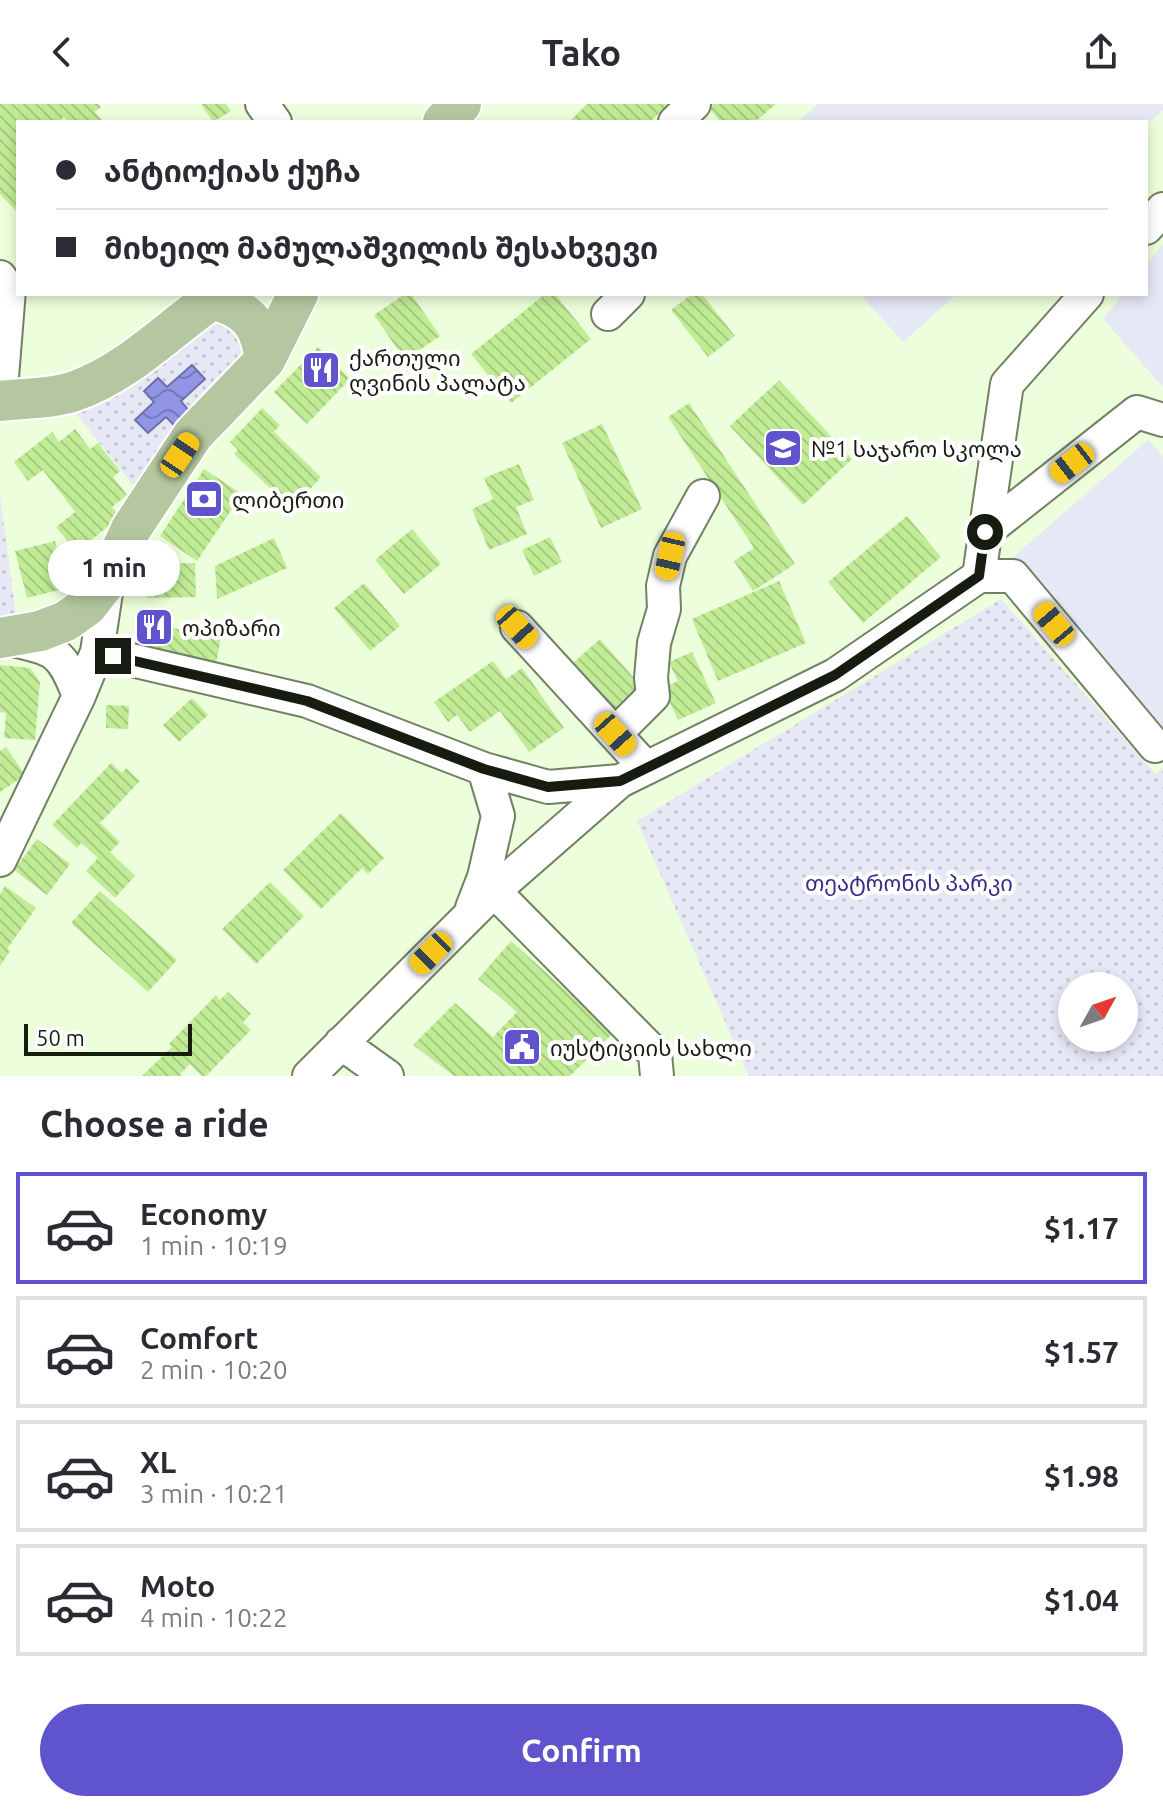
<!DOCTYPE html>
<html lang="en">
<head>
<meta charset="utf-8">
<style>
	body { margin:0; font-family:Ubuntu,"Noto Sans Georgian",sans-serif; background:#f2f2f3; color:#2b2b33; height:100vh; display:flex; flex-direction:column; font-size:30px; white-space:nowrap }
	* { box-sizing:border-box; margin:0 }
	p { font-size:26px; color:#7c7c81 }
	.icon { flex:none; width:44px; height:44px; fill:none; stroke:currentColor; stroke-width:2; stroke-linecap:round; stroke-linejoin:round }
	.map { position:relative; height:972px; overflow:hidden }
	.side { display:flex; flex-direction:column; background:#fff; flex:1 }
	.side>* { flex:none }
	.guide { position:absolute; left:16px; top:16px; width:1132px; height:176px; border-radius:0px; box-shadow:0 4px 12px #0003; display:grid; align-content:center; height:176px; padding:0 40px; background:#fff }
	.needle { width:52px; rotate:50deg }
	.controls { position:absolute; left:1058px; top:868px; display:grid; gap:16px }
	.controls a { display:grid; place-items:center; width:80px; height:80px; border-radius:50%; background:#fff; box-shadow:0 4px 12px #0003; font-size:40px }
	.scale { position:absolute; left:24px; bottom:20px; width:168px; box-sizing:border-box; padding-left:8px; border:4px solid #161c10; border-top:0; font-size:22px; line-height:28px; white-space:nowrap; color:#161c10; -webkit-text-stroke:6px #fff; paint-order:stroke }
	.end { position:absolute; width:36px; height:36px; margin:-18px; border:10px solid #161c10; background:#fff; box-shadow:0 0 0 4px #fff }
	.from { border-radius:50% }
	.bubble { position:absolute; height:56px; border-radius:28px; background:#fff; box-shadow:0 4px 12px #0003; font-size:26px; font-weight:700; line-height:56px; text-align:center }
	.car { position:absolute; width:24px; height:48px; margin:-24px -12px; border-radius:10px; box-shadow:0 0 6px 2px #0007; background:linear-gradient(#f5c518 24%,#345 0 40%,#f5c518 0 76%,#345 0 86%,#f5c518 0) }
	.guide b { display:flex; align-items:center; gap:28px; height:76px; font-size:30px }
	.guide b+b { border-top:2px solid #e1e1e2 }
	.guide i { width:20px; height:20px; background:#2b2b33 }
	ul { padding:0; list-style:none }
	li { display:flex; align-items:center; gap:24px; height:112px; margin:0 16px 12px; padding:0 24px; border:4px solid #e1e1e2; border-radius:0px }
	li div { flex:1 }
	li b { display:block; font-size:30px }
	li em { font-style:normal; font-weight:700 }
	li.selected { border-color:#5f54cd }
	li>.icon { width:72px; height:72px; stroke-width:1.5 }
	h2 { padding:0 40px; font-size:36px; line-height:96px }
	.action { display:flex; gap:16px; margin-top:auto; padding:16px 40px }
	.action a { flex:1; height:92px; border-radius:48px; background:#5f54cd; color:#fff; font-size:32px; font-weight:700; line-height:92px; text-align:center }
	header { display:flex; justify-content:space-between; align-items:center; height:104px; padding:0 40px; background:#fff; font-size:36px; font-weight:700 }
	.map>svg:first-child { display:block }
	.grass { fill:#e6e8f6 }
	.park { fill:url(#park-dots); fill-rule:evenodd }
	.water { fill:url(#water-waves); stroke:#6d70a6; stroke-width:2 }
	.building { fill:url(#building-back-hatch) }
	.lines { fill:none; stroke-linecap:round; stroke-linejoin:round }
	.minor-casing { stroke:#718163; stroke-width:36 }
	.major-casing { stroke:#fff; stroke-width:44 }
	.minor { stroke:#fff; stroke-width:32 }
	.major { stroke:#b4c7a0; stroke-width:40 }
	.route { stroke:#161c10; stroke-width:10 }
	.labels { text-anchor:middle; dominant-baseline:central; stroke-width:8; stroke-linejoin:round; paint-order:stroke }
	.poi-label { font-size:22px; fill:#161c10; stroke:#fff; text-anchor:start }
	.park-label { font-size:22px; fill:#382b8a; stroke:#fff }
</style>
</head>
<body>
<header><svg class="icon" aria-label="back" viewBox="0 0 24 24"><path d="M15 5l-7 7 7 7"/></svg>Tako<svg class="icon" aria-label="share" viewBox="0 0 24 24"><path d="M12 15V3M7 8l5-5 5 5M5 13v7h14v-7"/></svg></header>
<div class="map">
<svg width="1163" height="972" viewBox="0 0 1163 972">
	<defs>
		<pattern id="park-dots" width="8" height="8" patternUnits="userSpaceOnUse" patternTransform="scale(2)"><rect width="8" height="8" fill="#e6e8f6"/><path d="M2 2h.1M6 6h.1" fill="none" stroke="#c5c6d2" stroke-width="1.8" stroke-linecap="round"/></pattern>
		<pattern id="water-waves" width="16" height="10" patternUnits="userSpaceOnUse" patternTransform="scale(2)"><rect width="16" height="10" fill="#9294e6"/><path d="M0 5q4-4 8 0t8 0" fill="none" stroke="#7678b9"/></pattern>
		<pattern id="building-back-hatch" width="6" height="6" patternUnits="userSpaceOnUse" patternTransform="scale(2)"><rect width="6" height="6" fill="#c1ec96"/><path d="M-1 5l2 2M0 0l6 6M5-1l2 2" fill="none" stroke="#a5ca80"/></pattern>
	</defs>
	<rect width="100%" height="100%" fill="#ecfedb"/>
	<path class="grass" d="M818,0h345v6l-17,16v-4h-349z
		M1163,140v143l-60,-68 20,-25h23v-29z
		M860,190h97l-54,48z
		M1148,336l15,17v273l-150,-173z"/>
	<path class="park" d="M235,214l14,36 -108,141 -68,-85 119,-86z
		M0,391l17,129 -17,-1z
		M1001,495l154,175 8,-6v308h-414l-112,-255zM1124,882v52h-52v-52z"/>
	<path class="water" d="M192,261l13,14 -24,22 8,10 -15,14 -8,-8 -18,16 -13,-13 19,-18 -10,-11 14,-13 9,9z"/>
	<path class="building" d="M0,0h98l3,3 -6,5 9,10h-36l-4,-5 -5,5h-41v91l-18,-19z
		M201,0h25l5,7 -18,11z
		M587,0h81l-18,18h-81z
		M705,0h71l-21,18h-34z
		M405,190h6l29,42 -35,24 -31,-45z
		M545,190h10l36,45 -80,64 -40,-49z
		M692,190h10l33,42 -27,21 -37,-47z
		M318,243l32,32 -43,45 -33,-32z
		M779,276l73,79 -49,46 -73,-79z
		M689,299l106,161 -42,27 -19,-30 20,-13 -86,-131z
		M262,304l18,17 -6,7 47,45 -29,32 -58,-55 4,-4 -8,-8z
		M602,320l40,85 -41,19 -39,-85z
		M75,325l15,20 8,-6 22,28 -7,6 14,18 -15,12 8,10 -44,35 -20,-25 19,-15 -32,-42 -15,11 -14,-19 38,-30 7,10z
		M519,360l15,36 -18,7 11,27 -38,16 -17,-41 21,-10 -9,-21z
		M204,365l38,25 -45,67 -37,-25z
		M907,412l34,41 -78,66 -35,-41z
		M412,425l29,35 -37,30 -29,-34z
		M550,433l12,25 -28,14 -12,-26z
		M274,434l13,30 -70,31 -2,-33z
		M55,437l12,47 -40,10 -12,-47z
		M195,459l1,34 -49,1 -1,-34z
		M779,477l27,62 -88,38 -26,-62z
		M364,479l36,43 -30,25 -36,-43z
		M141,519l80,13 -5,29 -80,-13z
		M600,535l41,47 -27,24 -41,-47z
		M692,548l24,51 -38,17 -15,-32 15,-7 -9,-19z
		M493,557l13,18 16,-11 42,60 -35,24 -29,-41 -30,21 -13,-17 -9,7 -14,-20z
		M0,561l30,3 10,14 -5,58 -31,-2 2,-25 -6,-1z
		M192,594l16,17 -29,27 -16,-17z
		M106,601l23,1 -1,23 -22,-1z
		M6,643l19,28 -25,17v-41z
		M111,659l11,10 4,-5 14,13 -40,42 20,19 -10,10 25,24 -20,22 -29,-27 12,-13 -17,-15 -4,5 -25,-23z
		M341,709l43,45 -16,16 -6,-6 -41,41 -38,-39z
		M37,735l33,25 -23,31 -33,-25z
		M270,778l34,34 -48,48 -34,-35z
		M5,782l31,22 -29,41 3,2 -10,15v-72z
		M100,787l77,69 -29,32 -77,-69z
		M511,837l102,92 -43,43h-116l-41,-31 42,-42 38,34 24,-25 -39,-33z
		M228,888l23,22 -8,8 8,8 -45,46h-4l-12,-12 -10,10 2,2h-40l30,-29 -3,-3 47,-49 4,5z"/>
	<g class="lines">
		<defs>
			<path id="minor" d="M262,0l13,18
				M675,18l19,-18
				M1146,124l17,-19
				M0,173l9,13 -7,87 3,23
				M608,210l20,-20
				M985,428l152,-120 26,8
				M979,472h34l142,170
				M517,523l129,141
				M9,535c47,11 52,11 70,57
				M97,548l210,49 177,68 64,18 72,-6
				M615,630l38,-38 -2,-18 3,-35 10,-34 -1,-23 7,-30 33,-60
				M0,756l79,-164 18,-44 11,-73
				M494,787l161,163 2,22
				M472,804l12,-31 14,-61 -14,-47
				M341,939l46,33
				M309,972l185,-185 126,-110 215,-106 144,-99 28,-192 80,-90"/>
			<path id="major" d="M443,18l18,-18
				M212,195c36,10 48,24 53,61
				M0,297c23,-3 53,-2 75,-10 55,-19 96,-65 145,-97
				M0,534l40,-7 26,-10 21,-15 21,-27 23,-50 62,-94 72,-75 33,-66"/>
		</defs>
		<use href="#minor" class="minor-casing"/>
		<use href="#major" class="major-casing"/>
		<use href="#minor" class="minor"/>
		<use href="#major" class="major"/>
	</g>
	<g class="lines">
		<path class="route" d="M113,552l194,45 177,68 64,18 72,-6 45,-22 170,-84 144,-99 6,-44"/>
	</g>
	<defs>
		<symbol id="restaurant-square" viewBox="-11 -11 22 22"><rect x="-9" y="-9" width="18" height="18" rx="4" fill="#5f54cd" stroke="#fff"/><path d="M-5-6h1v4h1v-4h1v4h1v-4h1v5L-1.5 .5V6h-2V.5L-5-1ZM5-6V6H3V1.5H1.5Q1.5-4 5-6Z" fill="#fff"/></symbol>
		<symbol id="school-square" viewBox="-11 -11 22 22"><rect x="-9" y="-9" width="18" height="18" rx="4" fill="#5f54cd" stroke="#fff"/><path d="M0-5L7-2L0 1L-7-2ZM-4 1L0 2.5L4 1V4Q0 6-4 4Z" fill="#fff"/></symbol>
		<symbol id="bank-square" viewBox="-11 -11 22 22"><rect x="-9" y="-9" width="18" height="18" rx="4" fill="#5f54cd" stroke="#fff"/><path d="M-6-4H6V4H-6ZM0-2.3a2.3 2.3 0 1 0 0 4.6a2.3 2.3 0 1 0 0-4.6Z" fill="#fff"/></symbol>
		<symbol id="civic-square" viewBox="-11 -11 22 22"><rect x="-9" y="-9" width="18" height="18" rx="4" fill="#5f54cd" stroke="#fff"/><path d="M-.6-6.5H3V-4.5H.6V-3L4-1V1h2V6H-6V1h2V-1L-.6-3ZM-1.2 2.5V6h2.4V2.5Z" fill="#fff"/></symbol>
	</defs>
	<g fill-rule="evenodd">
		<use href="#restaurant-square" x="299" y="244" width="44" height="44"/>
		<use href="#school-square" x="761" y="322" width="44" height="44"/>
		<use href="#bank-square" x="182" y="373" width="44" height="44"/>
		<use href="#restaurant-square" x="132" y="501" width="44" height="44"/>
		<use href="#civic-square" x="500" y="921" width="44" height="44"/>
	</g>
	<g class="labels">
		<g class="poi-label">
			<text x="349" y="253">ქართული<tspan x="349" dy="25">ღვინის პალატა</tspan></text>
			<text x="811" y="344">№1 საჯარო სკოლა</text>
			<text x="232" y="395">ლიბერთი</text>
			<text x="182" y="523">ოპიზარი</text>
			<text x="550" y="943">იუსტიციის სახლი</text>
		</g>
		<g class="park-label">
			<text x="909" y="778">თეატრონის პარკი</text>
		</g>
	</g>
</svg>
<div class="controls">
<a><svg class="needle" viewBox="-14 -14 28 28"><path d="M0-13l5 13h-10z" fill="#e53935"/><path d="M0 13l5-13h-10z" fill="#7c7c81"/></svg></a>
</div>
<div class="scale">50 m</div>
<i class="end from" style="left:985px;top:428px"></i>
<i class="end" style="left:113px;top:552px"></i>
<div class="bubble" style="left:48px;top:436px;width:132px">1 min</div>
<i class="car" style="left:180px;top:351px;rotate:34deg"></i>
<i class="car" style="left:1072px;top:359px;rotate:232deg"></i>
<i class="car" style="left:670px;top:452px;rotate:193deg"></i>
<i class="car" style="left:1054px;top:520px;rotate:320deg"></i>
<i class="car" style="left:517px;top:523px;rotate:138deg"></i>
<i class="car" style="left:615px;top:630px;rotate:138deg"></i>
<i class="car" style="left:431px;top:849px;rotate:225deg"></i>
<div class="guide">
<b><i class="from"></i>ანტიოქიას ქუჩა</b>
<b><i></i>მიხეილ მამულაშვილის შესახვევი</b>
</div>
</div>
<section class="side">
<h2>Choose a ride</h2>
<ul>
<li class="selected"><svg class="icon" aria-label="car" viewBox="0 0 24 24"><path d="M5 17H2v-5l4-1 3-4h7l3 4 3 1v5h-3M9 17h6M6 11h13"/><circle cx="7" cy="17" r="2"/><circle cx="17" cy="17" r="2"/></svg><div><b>Economy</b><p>1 min · 10:19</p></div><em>$1.17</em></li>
<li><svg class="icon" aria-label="car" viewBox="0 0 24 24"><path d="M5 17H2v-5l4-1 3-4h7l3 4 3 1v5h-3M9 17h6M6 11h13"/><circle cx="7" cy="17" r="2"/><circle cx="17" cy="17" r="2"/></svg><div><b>Comfort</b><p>2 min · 10:20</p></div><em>$1.57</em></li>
<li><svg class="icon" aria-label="car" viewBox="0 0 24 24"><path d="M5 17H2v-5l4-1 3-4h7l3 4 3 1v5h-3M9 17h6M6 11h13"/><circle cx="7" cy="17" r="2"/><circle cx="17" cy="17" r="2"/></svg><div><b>XL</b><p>3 min · 10:21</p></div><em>$1.98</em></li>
<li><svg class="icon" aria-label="car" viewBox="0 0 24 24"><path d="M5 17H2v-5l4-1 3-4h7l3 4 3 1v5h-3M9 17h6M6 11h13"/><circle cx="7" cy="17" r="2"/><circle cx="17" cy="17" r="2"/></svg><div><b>Moto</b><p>4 min · 10:22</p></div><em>$1.04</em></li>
</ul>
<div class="action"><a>Confirm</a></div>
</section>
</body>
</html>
